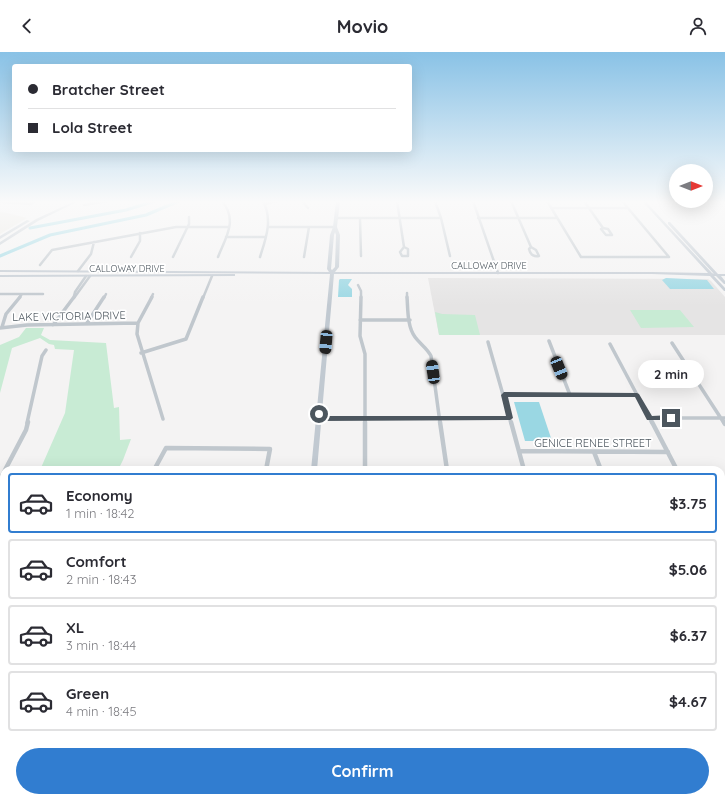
<!DOCTYPE html>
<html lang="en">
<head>
<meta charset="utf-8">
<style>
	body { margin:0; font-family:Quicksand,sans-serif; background:#f7f7f7; color:#2b2b33; height:100vh; display:flex; flex-direction:column; font-size:15px; white-space:nowrap }
	* { box-sizing:border-box; margin:0 }
	p { font-size:13px; color:#7c7c81 }
	.icon { flex:none; width:22px; height:22px; fill:none; stroke:currentColor; stroke-width:2; stroke-linecap:round; stroke-linejoin:round }
	.map { position:relative; flex:1; overflow:hidden }
	.details { position:absolute; left:0px; top:414px; width:725px; height:336px; display:flex; flex-direction:column; background:#fff; border-radius:12px 12px 0 0; box-shadow:0 4px 16px #0002 }
	.details>* { flex:none }
	.banner { position:absolute; left:12px; top:12px; width:400px; height:88px; border-radius:4px; box-shadow:0 4px 16px #0002; display:grid; align-content:center; height:88px; padding:0 16px; background:#fff }
	.needle { width:26px; rotate:90deg }
	.controls { position:absolute; left:669px; top:112px; display:grid; gap:8px }
	.controls a { display:grid; place-items:center; width:44px; height:44px; border-radius:50%; background:#fff; box-shadow:0 4px 16px #0002; font-size:20px }
	.end { position:absolute; width:18px; height:18px; margin:-9px; border:5px solid #4c565e; background:#fff; box-shadow:0 0 0 2px #fff }
	.from { border-radius:50% }
	.bubble { position:absolute; height:28px; border-radius:14px; background:#fff; box-shadow:0 4px 16px #0002; font-size:13px; font-weight:700; line-height:28px; text-align:center }
	.car { position:absolute; width:12px; height:24px; margin:-12px -6px; border-radius:5px; box-shadow:0 0 3px 1px #0007; background:linear-gradient(#222 24%,#8ab4d8 0 40%,#222 0 76%,#8ab4d8 0 86%,#222 0) }
	.banner b { display:flex; align-items:center; gap:14px; height:38px; font-size:15px }
	.banner b+b { border-top:1px solid #e1e1e2 }
	.banner i { width:10px; height:10px; background:#2b2b33 }
	ul { padding:7px 0 0; list-style:none }
	li { display:flex; align-items:center; gap:12px; height:60px; margin:0 8px 6px; padding:0 8px; border:2px solid #e1e1e2; border-radius:4px }
	li div { flex:1 }
	li b { display:block; font-size:15px }
	li em { font-style:normal; font-weight:700 }
	li.active { border-color:#317dd0 }
	li>.icon { width:36px; height:36px; stroke-width:1.5 }
	.action { display:flex; gap:8px; margin-top:auto; padding:8px 16px }
	.action a { flex:1; height:46px; border-radius:24px; background:#317dd0; color:#fff; font-size:16px; font-weight:700; line-height:46px; text-align:center }
	header { display:flex; justify-content:space-between; align-items:center; height:52px; padding:0 16px; background:#fff; font-size:18px; font-weight:700 }
	.map>svg:first-child { display:block }
	.commercial { fill:#eae7e1 }
	.education { fill:#e5e4e4 }
	.green { fill:#c8ebd4 }
	.water { fill:#9ad7e3 }
	.lines { fill:none; stroke-linecap:round; stroke-linejoin:round }
	.canal { stroke:#9ad7e3; stroke-width:3 }
	.street-far3 { stroke:#c0c7cd; stroke-width:2.5 }
	.street-far2 { stroke:#c0c7cd; stroke-width:3.5 }
	.street-far1 { stroke:#c0c7cd; stroke-width:4.5 }
	.street { stroke:#c0c7cd; stroke-width:6 }
	.secondary { fill:#c1c9d1; fill-rule:evenodd }
	.route { fill:#4c565e }
	.labels { text-anchor:middle; dominant-baseline:central; stroke-width:3.5; stroke-linejoin:round; paint-order:stroke }
	.far-street-label { font-size:9px; fill:#4c565e; stroke:#fff }
	.street-label { font-size:11px; fill:#4c565e; stroke:#fff }
</style>
</head>
<body>
<header><svg class="icon" aria-label="back" viewBox="0 0 24 24"><path d="M15 5l-7 7 7 7"/></svg>Movio<svg class="icon" aria-label="person" viewBox="0 0 24 24"><circle cx="12" cy="8" r="4"/><path d="M4 21q1-7 8-7t8 7"/></svg></header>
<div class="map">
<svg width="725" height="750" viewBox="0 0 725 750">
	<rect width="100%" height="100%" fill="#f4f3f3"/>
	<path class="commercial" d="M0,160l7,1 20,5 -27,16z"/>
	<path class="education" d="M428,226l280,1 3,2 14,16v38h-286z"/>
	<path class="green" d="M630,258h50l14,17 -53,1z
		M435,260l7,2 33,1 5,20h-41z
		M26,276h18l-3,7 9,5 56,3 8,65 5,-1 1,33 11,-1 -8,21 -5,10h-78l25,-57 9,-63 -19,-1 -1,-4 -5,-1 -9,-6 -28,10 -12,45v-48l19,-8z
		M4,480v103l-4,-3v-96z
		M0,608l4,3v135h89v4h-93z"/>
	<path class="water" d="M666,226l41,2 7,9h-44l-8,-9z
		M340,227h12l-4,6 4,4v8h-14l1,-17z
		M514,350h25l13,39h-27z
		M304,746h43v4h-43z"/>
	<g class="lines">
		<path class="canal" d="M30,176l96,-18 29,-9
			M0,204l50,-21 96,-20 33,-14"/>
		<path class="street-far3" d="M302,149l6,7
			M397,149l7,46
			M435,149l6,17 9,38
			M473,149l25,72
			M511,149l20,46
			M547,149l34,56h88
			M584,149l19,27
			M622,149l47,56
			M0,150l31,2 3,-3
			M265,152l12,-3
			M84,153l25,-4
			M551,156h76
			M336,166h105
			M360,166l1,38
			M478,166h79
			M268,175h67
			M603,176l5,1 4,6h-6l-5,-6z
			M226,185h39
			M404,195l4,2v7h-6l-2,-4z
			M531,195l5,3 3,6c-6,1 -9,-2 -10,-7z
			M131,205l9,-16v-8
			M173,205l16,-33v-7
			M218,205c8,-20 20,-37 4,-56
			M260,205c6,-19 13,-37 3,-56
			M304,205l5,-30
			M40,213l12,-15 124,-23h53
			M78,219l13,-17 3,-12
			M358,233l3,6v7
			M407,241v5
			M0,242h43
			M74,244l1,-4 11,-16
			M19,246l3,-4
			M74,246l16,-22
			M104,246l2,-4
			M151,246l2,-4
			M203,246l9,-22"/>
		<path class="street-far2" d="M152,245l-14,26 -1,11 26,85
			M361,245l-1,39 5,18v69
			M407,245c1,12 0,29 8,40 5,7 12,11 16,19l9,67
			M360,268h50
			M87,271l17,-26
			M53,273l21,-28
			M2,275l4,-13 14,-17
			M0,276l27,-3 111,-2
			M549,289l21,54
			M488,290l23,81
			M672,291l52,80
			M610,292l42,79
			M141,301l45,-14 17,-42
			M504,343h133
			M318,366h192
			M650,366h75
			M27,371l15,-67 4,-6"/>
		<path class="street-far1" d="M365,370v48
			M440,370l7,48
			M511,370l13,48
			M652,370l25,48
			M724,370l1,2
			M519,399l149,1
			M594,400l7,18
			M5,418l21,-40 2,-8
			M154,418l12,-22 104,1 -4,21
			M0,428l4,-8"/>
		<path class="street" d="M0,594l4,2
			M721,718l4,10
			M155,746v4
			M365,746v4
			M491,746l1,4
			M612,746l1,4"/>
		<path class="secondary" d="M75,149h4l-41,20 -38,24v-3l36,-23z
			M336,149h4l-3,26 3,8 -1,32 -4,5h317l56,1 -66,-72h3l67,72 2,1 -46,-50v-2h2l48,52h7v2h-4l4,5v3h-1l-8,-8h-2l11,12v3h-1l-14,-15 -58,-2h-318l-17,196h-6l19,-196 -330,-2v-2l329,2 -2,-3 3,-34 3,-8zM335,180l1,3 -1,32 -3,3 -1,-1 3,-34z
			M27,168l3,1 -30,18v-3z
			M234,222h1v2l-235,1v-2z
			M721,692h4v8h-4z
			M278,746h10l-1,4h-10z"/>
	</g>
	<linearGradient id="sky" x2="0" y2="1"><stop stop-color="#89c2e6"/><stop offset="0.59" stop-color="#fafafa"/><stop offset="1" stop-color="#fafafa" stop-opacity="0"/></linearGradient>
	<rect width="725" height="254" fill="url(#sky)"/>
	<path class="route" d="M504,340l133,1 2,1 13,22 19,-1 3,3 -3,2h-24l-12,-23h-127l5,21 -3,2 -192,1 -3,-3 1,-4 3,-3 2,1 1,4h184l-5,-21z"/>
	<g class="labels">
		<g class="far-street-label">
			<text x="489" y="213">CALLOWAY DRIVE</text>
			<text x="127" y="216">CALLOWAY DRIVE</text>
		</g>
		<g class="street-label">
			<text transform="translate(69 264) rotate(-1)">LAKE VICTORIA DRIVE</text>
			<text x="593" y="391">GENICE RENEE STREET</text>
		</g>
	</g>
</svg>
<div class="controls">
<a><svg class="needle" viewBox="-14 -14 28 28"><path d="M0-13l5 13h-10z" fill="#e53935"/><path d="M0 13l5-13h-10z" fill="#7c7c81"/></svg></a>
</div>
<i class="end from" style="left:319px;top:362px"></i>
<i class="end" style="left:671px;top:366px"></i>
<div class="bubble" style="left:638px;top:308px;width:66px">2 min</div>
<i class="car" style="left:326px;top:290px;rotate:185deg"></i>
<i class="car" style="left:559px;top:316px;rotate:158deg"></i>
<i class="car" style="left:433px;top:320px;rotate:352deg"></i>
<div class="banner">
<b><i class="from"></i>Bratcher Street</b>
<b><i></i>Lola Street</b>
</div>
<section class="details">
<ul>
<li class="active"><svg class="icon" aria-label="car" viewBox="0 0 24 24"><path d="M5 17H2v-5l4-1 3-4h7l3 4 3 1v5h-3M9 17h6M6 11h13"/><circle cx="7" cy="17" r="2"/><circle cx="17" cy="17" r="2"/></svg><div><b>Economy</b><p>1 min · 18:42</p></div><em>$3.75</em></li>
<li><svg class="icon" aria-label="car" viewBox="0 0 24 24"><path d="M5 17H2v-5l4-1 3-4h7l3 4 3 1v5h-3M9 17h6M6 11h13"/><circle cx="7" cy="17" r="2"/><circle cx="17" cy="17" r="2"/></svg><div><b>Comfort</b><p>2 min · 18:43</p></div><em>$5.06</em></li>
<li><svg class="icon" aria-label="car" viewBox="0 0 24 24"><path d="M5 17H2v-5l4-1 3-4h7l3 4 3 1v5h-3M9 17h6M6 11h13"/><circle cx="7" cy="17" r="2"/><circle cx="17" cy="17" r="2"/></svg><div><b>XL</b><p>3 min · 18:44</p></div><em>$6.37</em></li>
<li><svg class="icon" aria-label="car" viewBox="0 0 24 24"><path d="M5 17H2v-5l4-1 3-4h7l3 4 3 1v5h-3M9 17h6M6 11h13"/><circle cx="7" cy="17" r="2"/><circle cx="17" cy="17" r="2"/></svg><div><b>Green</b><p>4 min · 18:45</p></div><em>$4.67</em></li>
</ul>
<div class="action"><a>Confirm</a></div>
</section>
</div>
</body>
</html>
